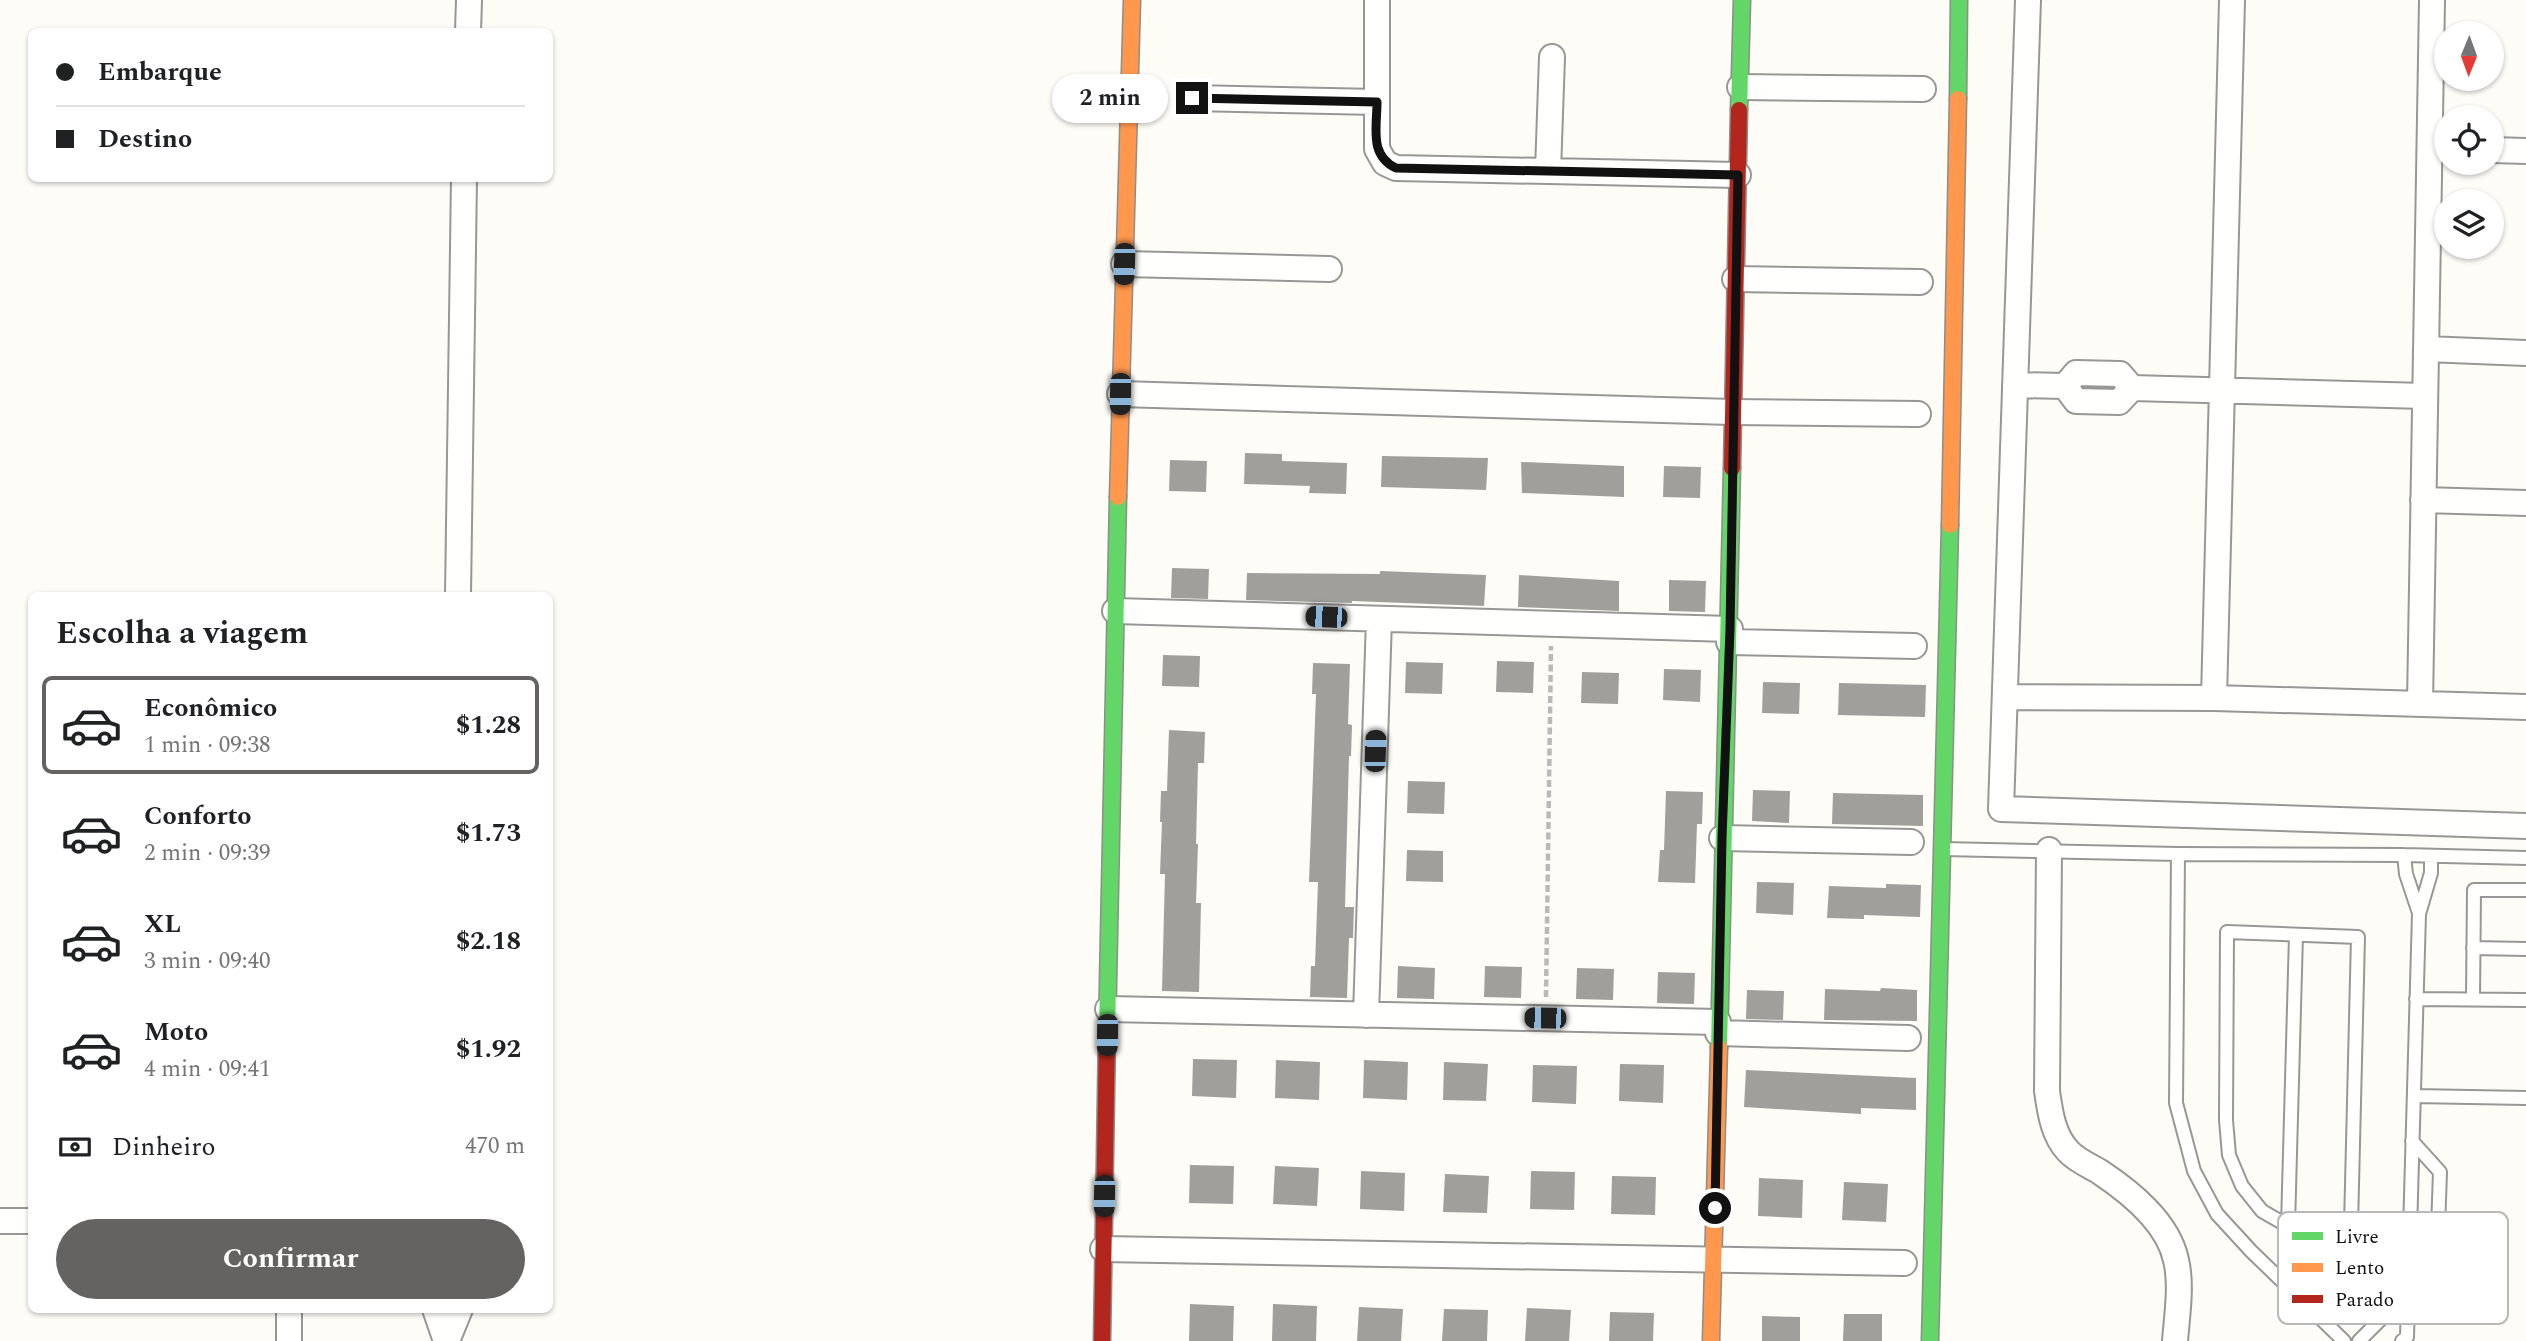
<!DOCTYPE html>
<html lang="pt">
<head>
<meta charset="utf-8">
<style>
	body { margin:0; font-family:Spectral,serif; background:#f2f2f2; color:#202124; height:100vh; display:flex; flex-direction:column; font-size:26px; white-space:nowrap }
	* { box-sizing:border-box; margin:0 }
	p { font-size:23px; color:#757577 }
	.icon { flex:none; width:38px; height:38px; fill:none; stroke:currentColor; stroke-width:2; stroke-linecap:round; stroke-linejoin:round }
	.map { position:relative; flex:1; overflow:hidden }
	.side { position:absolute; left:28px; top:592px; width:525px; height:721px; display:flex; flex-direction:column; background:#fff; border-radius:10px; box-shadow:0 2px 5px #0004 }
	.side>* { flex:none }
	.top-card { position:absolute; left:28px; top:28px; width:525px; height:154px; border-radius:10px; box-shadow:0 2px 5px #0004; display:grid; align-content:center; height:154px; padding:0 28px; background:#fff }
	.needle { width:46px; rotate:181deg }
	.controls { position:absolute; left:2434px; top:21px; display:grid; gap:14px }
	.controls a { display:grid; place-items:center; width:70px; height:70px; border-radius:50%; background:#fff; box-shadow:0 2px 5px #0004; font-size:35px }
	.end { position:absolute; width:32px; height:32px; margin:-16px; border:9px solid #111; background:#fff; box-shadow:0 0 0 4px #fff }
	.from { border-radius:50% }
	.bubble { position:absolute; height:49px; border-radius:24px; background:#fff; box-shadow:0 2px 5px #0004; font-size:23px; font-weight:700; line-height:49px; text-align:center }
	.car { position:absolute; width:21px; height:42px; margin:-21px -10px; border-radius:9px; box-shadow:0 0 5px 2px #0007; background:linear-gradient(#222 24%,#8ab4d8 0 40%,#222 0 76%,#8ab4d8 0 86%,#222 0) }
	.top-card b { display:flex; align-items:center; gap:24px; height:66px; font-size:26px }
	.top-card b+b { border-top:2px solid #e0e0e0 }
	.top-card i { width:18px; height:18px; background:#202124 }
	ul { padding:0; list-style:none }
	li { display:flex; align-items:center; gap:21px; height:98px; margin:0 14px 10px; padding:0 14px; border:4px solid transparent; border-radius:10px }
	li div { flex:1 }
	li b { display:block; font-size:26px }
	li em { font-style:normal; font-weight:700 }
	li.active { border-color:#646362 }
	li>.icon { width:63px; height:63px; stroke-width:1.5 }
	h2 { padding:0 28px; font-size:32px; line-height:84px }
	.pay { display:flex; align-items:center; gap:18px; height:77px; padding:0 28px; font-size:26px }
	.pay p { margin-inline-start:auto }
	.primary-button { display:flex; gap:14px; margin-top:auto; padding:14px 28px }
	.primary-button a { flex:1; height:80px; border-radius:42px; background:#646362; color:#fff; font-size:28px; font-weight:700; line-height:80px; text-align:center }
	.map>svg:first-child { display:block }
	.building { fill:#a19f9c }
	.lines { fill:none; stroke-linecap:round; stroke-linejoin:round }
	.lane-casing { stroke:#979795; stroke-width:16 }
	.street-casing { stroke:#979795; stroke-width:28 }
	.fast-casing { stroke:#8e8d8b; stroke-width:19 }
	.slow-casing { stroke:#8e8d8b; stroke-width:19 }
	.jam-casing { stroke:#8e8d8b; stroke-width:19 }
	.path { stroke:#b9b9b8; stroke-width:4.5; stroke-dasharray:7 3.5; stroke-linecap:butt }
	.lane { stroke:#fffffe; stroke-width:12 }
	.street { stroke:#fffffe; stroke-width:24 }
	.fast { stroke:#63d668; stroke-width:16 }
	.slow { stroke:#ff974d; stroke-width:16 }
	.jam { stroke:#b3261e; stroke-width:16 }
	.route { stroke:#111; stroke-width:9 }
	.key { fill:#fff; stroke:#b8b8b8; stroke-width:2 }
	.key-label { font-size:19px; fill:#111 }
</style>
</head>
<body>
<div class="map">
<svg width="2526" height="1341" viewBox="0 0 2526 1341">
	<rect width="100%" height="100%" fill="#fdfcf7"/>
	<path class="building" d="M1245,453l37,1v7l65,2 -1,31 -37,-1 1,-7 -66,-2z
		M1382,456l106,2 -2,32 -105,-3z
		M1170,460l37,1 -1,31 -37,-1z
		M1521,462l103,4v31l-102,-4z
		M1664,466l37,1 -1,31 -37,-1z
		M1172,568l37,1 -1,30 -37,-1z
		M1380,571l106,4 -2,31 -132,-5v2l-106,-3 1,-27 133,1z
		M1519,575l100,6v30l-101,-4z
		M1669,580l37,1 -1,31 -36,-1z
		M1163,655l37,1 -1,31 -37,-1z
		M1497,661l37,1 -1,31 -37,-1z
		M1406,662l37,1 -1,31 -37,-1z
		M1313,663l37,1 -2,60 4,1 -1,31h-2l-4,151h9l-1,31h-4l-2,60 -37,-1 1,-31h4l3,-84h-9l7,-188h-4z
		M1664,669l37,1 -1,32 -37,-2z
		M1582,672l37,1 -1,31 -37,-1z
		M1763,682l37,1 -1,31 -37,-1z
		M1839,683l87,2 -1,32 -87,-2z
		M1169,730l36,2 -1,31h-6l-2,81h2l-2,59h5l-2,89 -37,-1 3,-117h-5l2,-52h-2l1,-31h6z
		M1408,781l37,1 -1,32 -37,-1z
		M1753,790l37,1 -1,32 -37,-2z
		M1666,791l37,1 -1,32h-5l-2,59 -37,-1 2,-32h4z
		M1833,793l90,2v31l-91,-2z
		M1407,850l36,1v31l-37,-1z
		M1757,882l37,1 -1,32 -37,-2z
		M1886,884l35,1 -1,32 -56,-2v4l-37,-1 2,-32 57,2z
		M1398,966l37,2 -1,31 -37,-1z
		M1485,966l37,1 -1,31 -37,-1z
		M1577,968l37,1 -1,31 -37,-1z
		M1658,972l37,1 -1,31 -37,-1z
		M1881,988l36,2v31l-93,-1 1,-31 55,2z
		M1747,990l37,1 -1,29 -37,-1z
		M1193,1059l44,1 -1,38 -44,-2z
		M1276,1060l44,2 -1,38 -44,-2z
		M1364,1060l44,2 -1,38 -44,-2z
		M1444,1062l44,2 -2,37 -43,-1z
		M1620,1064l44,1 -1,38 -44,-2z
		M1533,1065l44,1 -1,38 -44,-2z
		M1746,1070l170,8v32l-55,-2v6l-117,-7z
		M1190,1165l44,1 -1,38 -44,-1z
		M1275,1166l44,2 -2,38 -44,-2z
		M1361,1171l44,2 -1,38 -44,-2z
		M1531,1171l44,1 -1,38 -44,-1z
		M1445,1174l44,2 -2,37 -44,-1z
		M1612,1176l44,1 -1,38 -44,-1z
		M1759,1178l44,2 -1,38 -44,-2z
		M1844,1182l44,2 -2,38 -44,-2z
		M1190,1304l44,2 -1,35h-44z
		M1273,1304l44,2 -1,35h-44z
		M1359,1307l44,2 -2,32h-44z
		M1527,1308l44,2 -2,31h-44z
		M1444,1309l44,1 -1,31h-45z
		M1610,1312l44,1 -1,28h-44z
		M1844,1314h38v27h-39z
		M1762,1316l38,1v24h-38z"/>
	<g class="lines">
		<defs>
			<path id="lane" d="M1943,849l235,5 226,1 122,3
				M2178,854l-2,249 18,68 23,43 34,37 93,90
				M2404,855l2,19 13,39
				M2473,948l53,1
				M2416,999l110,1
				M2473,999l1,-109h52
				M2414,1096l112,2
				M2288,1226l8,-291
				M2351,1226l7,-289 -131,-5 -1,188 3,35 13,31 20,25 26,15 122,1
				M2407,1289l30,-32 3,-85 -28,-31
				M2359,1341l26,-26 22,-10
				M2402,1341l5,-4 12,-423 12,-41v-17"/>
			<path id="street" d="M1377,0v149l8,14 11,5 342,7
				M2028,0l-27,809 525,17
				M468,32l1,-32
				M1740,87l183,2
				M1192,98l185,4
				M2492,150l34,1
				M1548,171l4,-114
				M1124,264l205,5
				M1735,279l185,3
				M2426,349l100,4
				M2015,385l50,1 11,-13 44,1 12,14 293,8
				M2065,386l11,15 43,1 13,-14
				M1120,394l612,18 186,2
				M2423,500l103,3
				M458,595l6,-417
				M1115,611l615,18
				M1729,642l185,4
				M2005,697l209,1 312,9
				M2214,698l18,-698
				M2420,704l12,-704
				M1722,838l189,4
				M2049,850l-2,241c3,21 6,44 21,60 8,9 22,15 32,21 30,20 68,50 76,88 6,25 1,55 -1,81
				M1108,1009l610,13
				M1366,1015l13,-396
				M1718,1033l190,5
				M0,1221h32
				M1103,1249l801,14
				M435,1309l11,32
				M289,1341v-32
				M447,1341l13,-32"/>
			<path id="fast" d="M1958,99l1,-99
				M1739,110l3,-110
				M1107,1033l11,-536
				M1719,1048l13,-580
				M1930,1341l20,-816"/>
			<path id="slow" d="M1118,497l14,-497
				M1950,525l8,-426
				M1711,1341l8,-293"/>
			<path id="jam" d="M1732,468l7,-358
				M1102,1341l5,-308"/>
		</defs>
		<use href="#lane" class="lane-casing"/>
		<use href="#street" class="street-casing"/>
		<use href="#fast" class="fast-casing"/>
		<use href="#slow" class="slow-casing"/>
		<use href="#jam" class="jam-casing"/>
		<path class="path" d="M1546,997l5,-351"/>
		<use href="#lane" class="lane"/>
		<use href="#street" class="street"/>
		<use href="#fast" class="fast"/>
		<use href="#slow" class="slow"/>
		<use href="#jam" class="jam"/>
	</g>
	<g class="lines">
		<path class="route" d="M1192,98l185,4c0,26 -8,53 19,66l342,7 -8,454 -8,209 -7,370"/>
	</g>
	<rect x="2278" y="1212" width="230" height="112" rx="10" class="key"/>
	<rect x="2292" y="1232" width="31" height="8" fill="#63d668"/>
	<rect x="2292" y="1263" width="31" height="9" fill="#ff974d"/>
	<rect x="2292" y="1295" width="31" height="8" fill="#b3261e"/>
	<g class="key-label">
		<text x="2335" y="1243">Livre</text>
		<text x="2335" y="1274">Lento</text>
		<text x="2335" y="1306">Parado</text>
	</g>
</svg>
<div class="controls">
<a><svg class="needle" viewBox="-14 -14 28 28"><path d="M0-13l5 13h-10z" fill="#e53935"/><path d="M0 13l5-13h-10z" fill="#757577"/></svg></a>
<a><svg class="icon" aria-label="locate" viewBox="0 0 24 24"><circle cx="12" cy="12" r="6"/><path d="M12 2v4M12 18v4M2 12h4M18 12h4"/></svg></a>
<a><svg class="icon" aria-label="layers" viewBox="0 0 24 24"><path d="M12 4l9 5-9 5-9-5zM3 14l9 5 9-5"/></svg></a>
</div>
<i class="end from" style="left:1715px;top:1208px"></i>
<i class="end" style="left:1192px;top:98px"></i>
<div class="bubble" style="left:1052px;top:74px;width:116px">2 min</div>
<i class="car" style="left:1124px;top:264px;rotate:182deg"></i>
<i class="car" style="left:1120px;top:394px;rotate:181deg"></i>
<i class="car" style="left:1326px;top:617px;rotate:272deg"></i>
<i class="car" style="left:1375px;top:751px;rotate:2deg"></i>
<i class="car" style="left:1545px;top:1018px;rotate:271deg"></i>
<i class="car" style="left:1107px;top:1035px;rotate:181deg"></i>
<i class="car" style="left:1104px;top:1196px;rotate:181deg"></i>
<div class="top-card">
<b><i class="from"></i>Embarque</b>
<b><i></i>Destino</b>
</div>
<section class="side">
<h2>Escolha a viagem</h2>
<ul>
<li class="active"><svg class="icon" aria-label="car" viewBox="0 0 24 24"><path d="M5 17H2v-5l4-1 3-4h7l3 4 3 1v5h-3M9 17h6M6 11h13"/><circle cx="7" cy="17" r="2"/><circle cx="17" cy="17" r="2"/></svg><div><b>Econômico</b><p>1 min · 09:38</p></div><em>$1.28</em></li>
<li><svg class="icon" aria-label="car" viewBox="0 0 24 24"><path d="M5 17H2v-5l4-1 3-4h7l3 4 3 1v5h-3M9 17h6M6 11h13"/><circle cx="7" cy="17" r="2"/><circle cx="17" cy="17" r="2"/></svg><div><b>Conforto</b><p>2 min · 09:39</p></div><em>$1.73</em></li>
<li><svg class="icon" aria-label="car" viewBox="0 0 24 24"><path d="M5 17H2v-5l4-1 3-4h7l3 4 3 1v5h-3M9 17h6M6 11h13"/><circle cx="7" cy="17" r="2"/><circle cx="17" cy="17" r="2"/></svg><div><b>XL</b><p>3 min · 09:40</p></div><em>$2.18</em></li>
<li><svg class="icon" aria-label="car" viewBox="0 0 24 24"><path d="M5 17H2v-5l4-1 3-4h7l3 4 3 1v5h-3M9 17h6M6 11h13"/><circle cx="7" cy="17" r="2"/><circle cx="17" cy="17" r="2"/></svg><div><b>Moto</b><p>4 min · 09:41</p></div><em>$1.92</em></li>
</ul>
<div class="pay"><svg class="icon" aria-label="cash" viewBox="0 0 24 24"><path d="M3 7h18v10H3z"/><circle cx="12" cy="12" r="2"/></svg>Dinheiro<p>470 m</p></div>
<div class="primary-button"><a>Confirmar</a></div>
</section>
</div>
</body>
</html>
